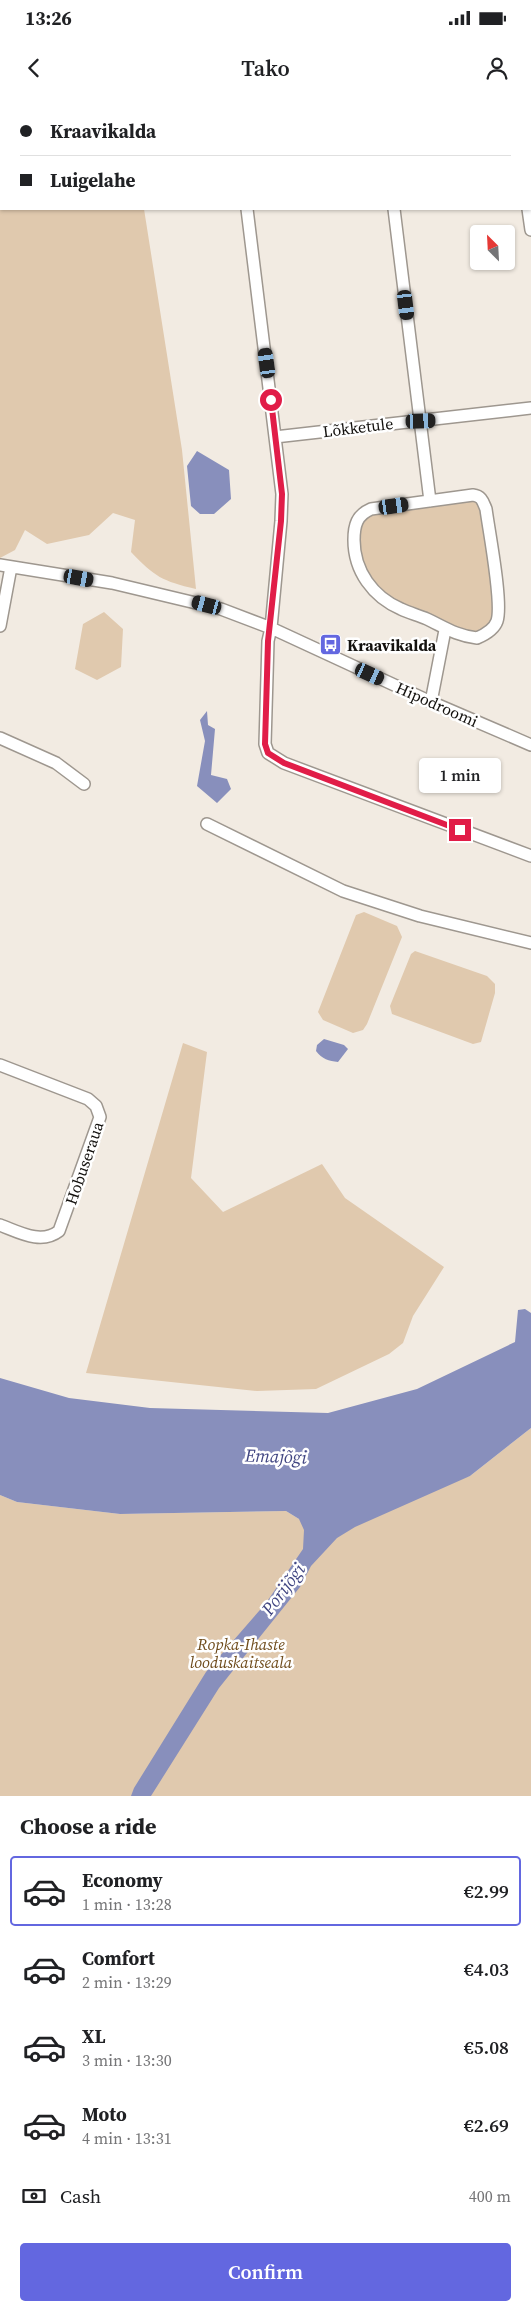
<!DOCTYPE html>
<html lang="en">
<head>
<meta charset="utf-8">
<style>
	body { margin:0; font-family:"Source Serif 4",serif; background:#f2f2f2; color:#202124; height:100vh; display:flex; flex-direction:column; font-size:19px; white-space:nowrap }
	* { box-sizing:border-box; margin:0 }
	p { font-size:16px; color:#757577 }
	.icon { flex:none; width:28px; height:28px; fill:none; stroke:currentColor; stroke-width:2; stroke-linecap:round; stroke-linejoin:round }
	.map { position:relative; height:1696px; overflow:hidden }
	.details { display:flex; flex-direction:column; background:#fff; flex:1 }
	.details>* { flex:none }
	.guide { position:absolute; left:0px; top:0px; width:531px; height:110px; box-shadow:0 1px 4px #0004; display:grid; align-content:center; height:110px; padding:0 20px; background:#fff }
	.needle { width:32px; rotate:336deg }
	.controls { position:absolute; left:470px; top:125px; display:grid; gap:10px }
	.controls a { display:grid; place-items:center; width:45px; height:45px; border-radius:5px; background:#fff; box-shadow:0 1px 4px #0004; font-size:25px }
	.end { position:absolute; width:22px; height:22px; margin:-11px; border:6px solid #e11d48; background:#fff; box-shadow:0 0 0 2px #fff }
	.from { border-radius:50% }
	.bubble { position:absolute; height:35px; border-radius:5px; background:#fff; box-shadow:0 1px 4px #0004; font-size:16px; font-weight:600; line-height:35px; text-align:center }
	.car { position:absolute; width:15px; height:30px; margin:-15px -8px; border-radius:6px; box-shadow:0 0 4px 1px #0007; background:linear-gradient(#222 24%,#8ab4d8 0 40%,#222 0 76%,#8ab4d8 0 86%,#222 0) }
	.guide b { display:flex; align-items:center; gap:18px; height:48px; font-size:19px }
	.guide b+b { border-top:1px solid #e0e0e0 }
	.guide i { width:12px; height:12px; background:#202124 }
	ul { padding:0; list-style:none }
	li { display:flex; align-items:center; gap:15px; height:70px; margin:0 10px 8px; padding:0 10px; border:2px solid transparent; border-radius:5px }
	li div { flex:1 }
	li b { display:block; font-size:19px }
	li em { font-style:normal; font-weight:600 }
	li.current { border-color:#6367e0 }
	li>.icon { width:45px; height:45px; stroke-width:1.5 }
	h2 { padding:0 20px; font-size:22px; line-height:60px }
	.pay { display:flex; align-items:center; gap:12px; height:55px; padding:0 20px; font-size:19px }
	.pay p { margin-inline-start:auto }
	.cta { display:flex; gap:10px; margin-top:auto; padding:10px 20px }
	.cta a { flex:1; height:58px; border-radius:5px; background:#6367e0; color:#fff; font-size:20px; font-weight:600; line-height:58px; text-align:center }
	.status { display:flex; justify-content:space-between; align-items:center; height:35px; padding:0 25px; background:#fff; direction:ltr }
	.status svg { height:14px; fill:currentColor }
	header { display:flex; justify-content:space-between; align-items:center; height:65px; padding:0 20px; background:#fff; font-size:22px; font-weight:600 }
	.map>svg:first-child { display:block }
	.green { fill:#e0c9ae }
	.water { fill:#888fbc }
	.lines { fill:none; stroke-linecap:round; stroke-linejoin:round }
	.street-casing { stroke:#9e978f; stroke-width:14 }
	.street { stroke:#fff; stroke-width:11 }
	.route { stroke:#e11d48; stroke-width:6 }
	.labels { text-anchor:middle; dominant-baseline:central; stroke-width:5; stroke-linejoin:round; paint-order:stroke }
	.street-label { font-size:16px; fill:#13110e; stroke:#fff }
	.poi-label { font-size:16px; font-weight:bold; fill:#13110e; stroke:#fff; text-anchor:start }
	.park-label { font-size:16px; font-style:italic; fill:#6f4c1c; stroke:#fff }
	.water-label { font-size:18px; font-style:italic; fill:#414682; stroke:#fff }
</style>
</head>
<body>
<div class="status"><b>13:26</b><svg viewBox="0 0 49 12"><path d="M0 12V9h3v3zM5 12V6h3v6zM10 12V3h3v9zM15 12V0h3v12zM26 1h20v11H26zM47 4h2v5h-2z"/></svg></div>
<header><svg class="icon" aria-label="back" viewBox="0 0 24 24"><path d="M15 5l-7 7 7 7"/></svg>Tako<svg class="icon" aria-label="person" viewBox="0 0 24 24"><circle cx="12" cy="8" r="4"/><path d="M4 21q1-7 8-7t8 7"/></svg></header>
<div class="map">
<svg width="531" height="1696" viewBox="0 0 531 1696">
	<rect width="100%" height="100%" fill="#f2ebe2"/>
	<path class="green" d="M0,0l18,1h-17v108h143l38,241 14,139c-34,-8 -41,-12 -65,-37l4,-32 -22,-7 -24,22 -42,9 -22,-14 -10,20 -15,8z
		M474,398l6,3 17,107 -6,16 -15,11 -23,-5 -75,-37 -21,-37 4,-39 8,-5z
		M104,512l19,17 -2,38 -24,13 -22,-11 8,-45z
		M364,812l33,14 5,11 -35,87 -4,6 -10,3 -30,-13 -5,-8 38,-97z
		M415,851l72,25 8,8v9l-14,49 -8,2 -81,-30 -2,-8 21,-52z
		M183,943l24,9 -16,126 32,34 99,-48 23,34 99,69 -31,49 -10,27 -14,11 -73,35 -59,2 -171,-18z
		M531,1328v368h-531v-301l17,7 103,12 166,-3 13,8 171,-43z"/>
	<path class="water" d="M197,351l32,19 2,29 -17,15h-14l-9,-8 -4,-40z
		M207,611l1,14 7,4 -4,46 16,4 4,10 -14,14 -20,-17 8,-45 -5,-21z
		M324,939l20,6 4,4 -10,13c-9,-1 -16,-3 -22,-11l1,-6z
		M525,1209l6,4v115l-61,48 -115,51 -18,11 -26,28 -11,21 -81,101 -68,108h-20l3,-8 72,-116 60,-69 37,-54 1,-19 -5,-11 -13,-8 -166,3 -103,-12 -17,-7v-117l69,20 81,10 178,5 89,-24 98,-47 3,-32z"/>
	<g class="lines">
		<defs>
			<path id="street" d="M235,0l1,1
				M380,0v1
				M514,0v1
				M247,109l35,285 -1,27 -10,107 -3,13 -3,103 3,9 16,10 247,93
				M394,109l36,292
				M528,109l3,21
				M275,337l256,-29
				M473,395c9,1 10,7 13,14 3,23 17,94 11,112 -3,9 -13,14 -20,17 -20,-2 -33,-11 -50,-19 -9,-4 -18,-6 -26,-10 -28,-12 -47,-38 -47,-69 0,-15 3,-25 17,-31z
				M0,465l112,18 109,26 50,19 160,74 100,43
				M0,526l11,-59
				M431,602l14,-72
				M0,638l56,25 28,21
				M207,724l136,67 77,25 111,27
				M0,965l88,34 8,7 4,11 -41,114c-18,14 -40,1 -59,-6"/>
		</defs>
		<use href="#street" class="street-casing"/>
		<use href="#street" class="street"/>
	</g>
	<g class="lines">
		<path class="route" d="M271,300l11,94 -1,27 -13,120 -3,103 3,9 16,10 176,67"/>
	</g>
	<defs>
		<symbol id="bus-square" viewBox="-11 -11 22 22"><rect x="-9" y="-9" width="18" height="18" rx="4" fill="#6367e0" stroke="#fff"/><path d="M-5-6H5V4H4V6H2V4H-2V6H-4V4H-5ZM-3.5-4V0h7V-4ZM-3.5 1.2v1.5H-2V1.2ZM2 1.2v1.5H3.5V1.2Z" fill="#fff"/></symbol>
	</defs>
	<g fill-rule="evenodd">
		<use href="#bus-square" x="318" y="532" width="25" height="25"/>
	</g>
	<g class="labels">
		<g class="street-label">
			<text transform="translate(358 327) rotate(-7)">Lõkketule</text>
			<text transform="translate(437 604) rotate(24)">Hipodroomi</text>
			<text transform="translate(84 1063) rotate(-71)">Hobuseraua</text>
		</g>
		<g class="poi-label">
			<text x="347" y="545">Kraavikalda</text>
		</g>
		<g class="park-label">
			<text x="241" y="1544">Ropka-Ihaste<tspan x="241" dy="18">looduskaitseala</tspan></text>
		</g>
		<g class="water-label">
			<text transform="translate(276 1356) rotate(2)">Emajõgi</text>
			<text transform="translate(283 1489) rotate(-53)">Porijõgi</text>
		</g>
	</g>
</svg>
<div class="controls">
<a><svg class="needle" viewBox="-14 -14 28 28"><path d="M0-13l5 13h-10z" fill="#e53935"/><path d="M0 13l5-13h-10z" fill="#757577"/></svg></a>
</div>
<i class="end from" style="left:271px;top:300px"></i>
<i class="end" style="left:460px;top:730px"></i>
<div class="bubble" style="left:419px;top:658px;width:82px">1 min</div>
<i class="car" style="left:406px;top:205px;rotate:173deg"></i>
<i class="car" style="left:267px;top:263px;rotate:352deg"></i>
<i class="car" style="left:421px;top:321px;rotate:88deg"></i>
<i class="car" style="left:394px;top:406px;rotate:82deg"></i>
<i class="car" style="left:79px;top:478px;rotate:100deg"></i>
<i class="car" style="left:207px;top:505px;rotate:285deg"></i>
<i class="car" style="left:370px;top:574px;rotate:115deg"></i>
<div class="guide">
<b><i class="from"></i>Kraavikalda</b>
<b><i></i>Luigelahe</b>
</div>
</div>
<section class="details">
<h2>Choose a ride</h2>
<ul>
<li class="current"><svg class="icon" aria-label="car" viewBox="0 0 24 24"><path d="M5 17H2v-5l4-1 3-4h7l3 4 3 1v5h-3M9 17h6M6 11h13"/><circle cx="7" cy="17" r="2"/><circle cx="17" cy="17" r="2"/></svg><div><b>Economy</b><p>1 min · 13:28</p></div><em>€2.99</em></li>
<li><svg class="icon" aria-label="car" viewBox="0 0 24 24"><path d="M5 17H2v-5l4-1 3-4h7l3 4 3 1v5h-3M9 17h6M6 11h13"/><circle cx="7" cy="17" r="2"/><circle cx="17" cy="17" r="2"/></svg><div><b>Comfort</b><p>2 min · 13:29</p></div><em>€4.03</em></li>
<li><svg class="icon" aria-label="car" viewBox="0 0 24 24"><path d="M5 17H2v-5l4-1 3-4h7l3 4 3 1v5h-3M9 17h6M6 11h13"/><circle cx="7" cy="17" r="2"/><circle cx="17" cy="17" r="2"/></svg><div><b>XL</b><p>3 min · 13:30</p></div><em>€5.08</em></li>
<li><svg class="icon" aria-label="car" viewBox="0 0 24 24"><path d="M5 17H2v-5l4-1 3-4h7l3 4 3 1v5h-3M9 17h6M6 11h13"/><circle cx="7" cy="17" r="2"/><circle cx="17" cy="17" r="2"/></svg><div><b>Moto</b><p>4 min · 13:31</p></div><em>€2.69</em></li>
</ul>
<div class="pay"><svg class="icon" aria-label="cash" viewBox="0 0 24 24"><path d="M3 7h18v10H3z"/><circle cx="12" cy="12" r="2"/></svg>Cash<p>400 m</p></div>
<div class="cta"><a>Confirm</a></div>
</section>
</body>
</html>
